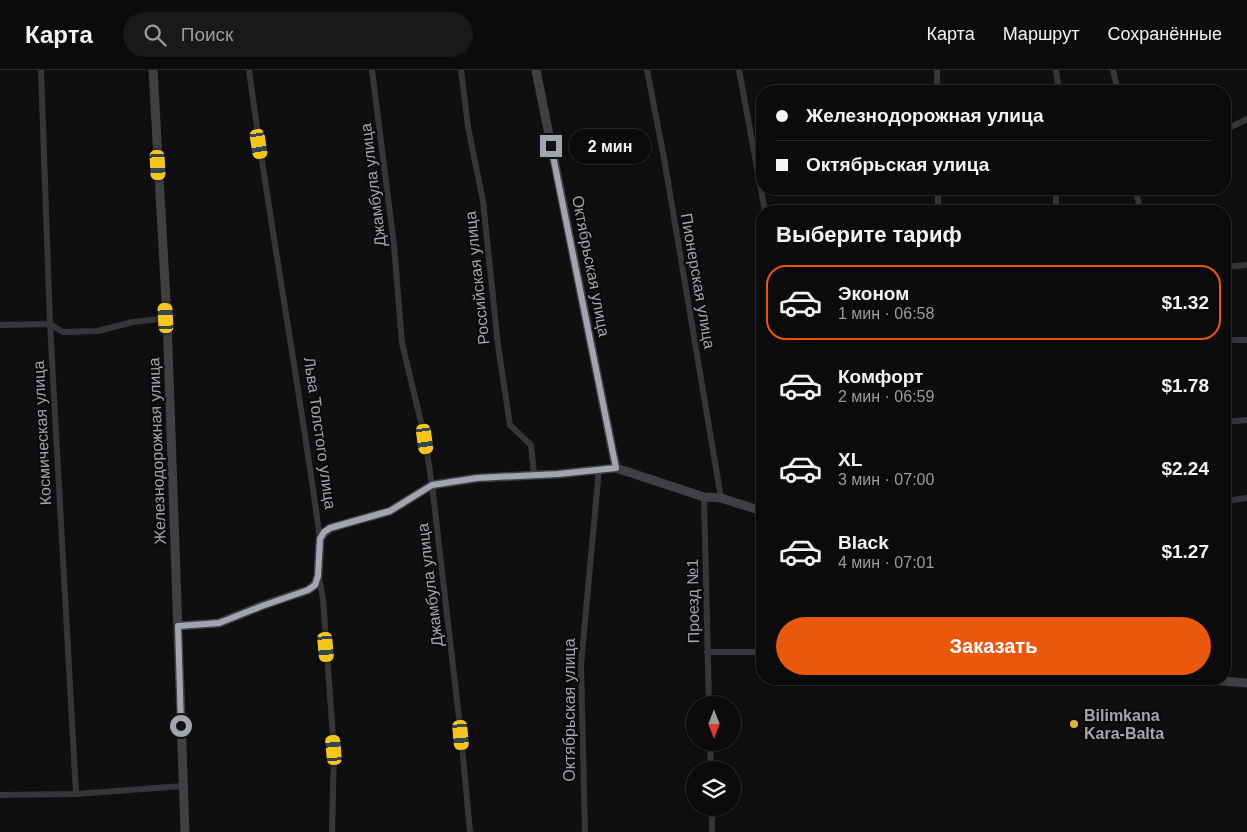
<!DOCTYPE html>
<html lang="ru">
<head>
<meta charset="utf-8">
<style>
	body { margin:0; font-family:Arial,sans-serif; background:#19191a; color:#f1f3f6; height:100vh; display:flex; flex-direction:column; font-size:19px; white-space:nowrap }
	* { box-sizing:border-box; margin:0 }
	p { font-size:16px; color:#9a9b9d }
	.icon { flex:none; width:28px; height:28px; fill:none; stroke:currentColor; stroke-width:2; stroke-linecap:round; stroke-linejoin:round }
	.map { position:relative; flex:1; overflow:hidden }
	.details { position:absolute; left:756px; top:135px; width:475px; height:480px; display:flex; flex-direction:column; background:#0b0b0c; border-radius:20px; box-shadow:0 1px 4px #0004,0 0 0 1px #2b2b2d }
	.details>* { flex:none }
	.hud { position:absolute; left:756px; top:15px; width:475px; height:110px; border-radius:20px; box-shadow:0 1px 4px #0004,0 0 0 1px #2b2b2d; display:grid; align-content:center; height:110px; padding:0 20px; background:#0b0b0c }
	.needle { width:32px; rotate:180deg }
	.controls { position:absolute; left:686px; top:626px; display:grid; gap:10px }
	.controls a { display:grid; place-items:center; width:55px; height:55px; border-radius:50%; background:#0b0b0c; box-shadow:0 1px 4px #0004,0 0 0 1px #2b2b2d; font-size:25px }
	.end { position:absolute; width:22px; height:22px; margin:-11px; border:6px solid #a2a4af; background:#111; box-shadow:0 0 0 2px #111 }
	.from { border-radius:50% }
	.bubble { position:absolute; height:35px; border-radius:18px; background:#0b0b0c; box-shadow:0 1px 4px #0004,0 0 0 1px #2b2b2d; font-size:16px; font-weight:700; line-height:35px; text-align:center }
	.car { position:absolute; width:15px; height:30px; margin:-15px -8px; border-radius:6px; box-shadow:0 0 4px 1px #0007; background:linear-gradient(#f5c518 24%,#345 0 40%,#f5c518 0 76%,#345 0 86%,#f5c518 0) }
	.hud b { display:flex; align-items:center; gap:18px; height:48px; font-size:19px }
	.hud b+b { border-top:1px solid #2b2b2d }
	.hud i { width:12px; height:12px; background:#f1f3f6 }
	ul { padding:0; list-style:none }
	li { display:flex; align-items:center; gap:15px; height:75px; margin:0 10px 8px; padding:0 10px; border:2px solid transparent; border-radius:20px }
	li div { flex:1 }
	li b { display:block; font-size:19px }
	li em { font-style:normal; font-weight:700 }
	li.on { border-color:#ea580c }
	li>.icon { width:45px; height:45px; stroke-width:1.5 }
	h2 { padding:0 20px; font-size:22px; line-height:60px }
	.primary-button { display:flex; gap:10px; margin-top:auto; padding:10px 20px }
	.primary-button a { flex:1; height:58px; border-radius:30px; background:#ea580c; color:#fff; font-size:20px; font-weight:700; line-height:58px; text-align:center }
	header { display:flex; align-items:center; gap:30px; box-sizing:border-box; height:70px; padding:0 25px; background:#0b0b0c; border-bottom:1px solid #2b2b2d }
	header strong { font-size:24px }
	nav { display:flex; gap:28px; margin-inline-start:auto; font-size:18px }
	.search { width:350px; height:45px; background:#19191a; display:flex; align-items:center; gap:12px; box-sizing:border-box; padding:0 18px; border-radius:28px; color:#9a9b9d; font-size:19px }
	.map>svg:first-child { display:block }
	.lines { fill:none; stroke-linecap:round; stroke-linejoin:round }
	.street { stroke:#353639; stroke-width:6 }
	.secondary { stroke:#3f3f44; stroke-width:9 }
	.route { stroke:#a2a4af; stroke-width:6 }
	.poi-dot { fill:#dab63d; stroke:#0a0a0b; stroke-width:2 }
	.labels { text-anchor:middle; dominant-baseline:central; stroke-width:4.5; stroke-linejoin:round; paint-order:stroke }
	.street-label { font-size:16px; fill:#a2a4af; stroke:#0a0a0b }
	.poi-label { font-size:16px; font-weight:bold; fill:#a2a4af; stroke:#0a0a0b; text-anchor:start }
</style>
</head>
<body>
<header>
<strong>Карта</strong>
<div class="search"><svg class="icon" aria-label="search" viewBox="0 0 24 24"><circle cx="10" cy="10" r="6"/><path d="M15 15l6 6"/></svg>Поиск</div>
<nav><a>Карта</a><a>Маршрут</a><a>Сохранённые</a></nav>
</header>
<div class="map">
<svg width="1247" height="762" viewBox="0 0 1247 762">
	<rect width="100%" height="100%" fill="#0f0f10"/>
	<g class="lines">
		<path class="street" d="M41,0l9,254 26,470
			M249,0c21,157 50,312 71,469
			M372,0l22,175 8,98 23,96 7,46 29,250 9,97
			M461,0l7,57 15,74 15,144 12,80 21,20 3,29
			M647,0l17,88 57,340
			M739,0l26,141
			M937,0v21
			M1056,0l3,21
			M1113,0l5,21
			M1225,60l22,-11
			M938,119v22
			M1056,119v22
			M1136,119l4,22
			M1225,197l22,-2
			M0,255l50,-1 13,8 35,-1 35,-9 34,-4
			M1225,270h22
			M1225,352l22,-2
			M704,427l5,208
			M1225,431l22,-3
			M319,507l4,22 11,151 -2,82
			M707,582h55
			M710,672l1,28
			M0,725l76,-1 107,-8
			M712,738v24
			M585,762l-4,-167 18,-196"/>
		<path class="secondary" d="M153,0l14,248 18,514
			M536,0l80,398
			M178,556l41,-3 42,-17 47,-16 7,-5 3,-9 2,-37 4,-6 6,-5 60,-17 42,-26 45,-7 81,-4 58,-6 88,29 17,1 41,13
			M1196,609l51,4"/>
	</g>
	<g class="lines">
		<path class="route" d="M181,656l-3,-100 41,-3 43,-17 46,-16 7,-5 3,-9 2,-37 4,-7 6,-4 60,-17 42,-26 45,-7 81,-4 58,-6 -65,-322"/>
	</g>
	<circle class="poi-dot" cx="1074" cy="654" r="5"/>
	<g class="labels">
		<g class="street-label">
			<text transform="translate(373 115) rotate(-97)">Джамбула улица</text>
			<text transform="translate(591 196) rotate(79)">Октябрьская улица</text>
			<text transform="translate(477 208) rotate(-96)">Российская улица</text>
			<text transform="translate(698 211) rotate(80)">Пионерская улица</text>
			<text transform="translate(42 363) rotate(-93)">Космическая улица</text>
			<text transform="translate(320 363) rotate(82)">Льва Толстого улица</text>
			<text transform="translate(157 381) rotate(-92)">Железнодорожная улица</text>
			<text transform="translate(430 515) rotate(-97)">Джамбула улица</text>
			<text transform="translate(693 531) rotate(-91)">Проезд №1</text>
			<text transform="translate(569 640) rotate(-90)">Октябрьская улица</text>
		</g>
		<g class="poi-label">
			<text x="1084" y="645">Bilimkana<tspan x="1084" dy="18">Kara-Balta</tspan></text>
		</g>
	</g>
</svg>
<div class="controls">
<a><svg class="needle" viewBox="-14 -14 28 28"><path d="M0-13l5 13h-10z" fill="#e53935"/><path d="M0 13l5-13h-10z" fill="#9a9b9d"/></svg></a>
<a><svg class="icon" aria-label="layers" viewBox="0 0 24 24"><path d="M12 4l9 5-9 5-9-5zM3 14l9 5 9-5"/></svg></a>
</div>
<i class="end from" style="left:181px;top:656px"></i>
<i class="end" style="left:551px;top:76px"></i>
<div class="bubble" style="left:569px;top:59px;width:82px">2 мин</div>
<i class="car" style="left:259px;top:74px;rotate:171deg"></i>
<i class="car" style="left:158px;top:95px;rotate:177deg"></i>
<i class="car" style="left:166px;top:248px;rotate:357deg"></i>
<i class="car" style="left:425px;top:369px;rotate:172deg"></i>
<i class="car" style="left:326px;top:577px;rotate:175deg"></i>
<i class="car" style="left:461px;top:665px;rotate:175deg"></i>
<i class="car" style="left:334px;top:680px;rotate:355deg"></i>
<div class="hud">
<b><i class="from"></i>Железнодорожная улица</b>
<b><i></i>Октябрьская улица</b>
</div>
<section class="details">
<h2>Выберите тариф</h2>
<ul>
<li class="on"><svg class="icon" aria-label="car" viewBox="0 0 24 24"><path d="M5 17H2v-5l4-1 3-4h7l3 4 3 1v5h-3M9 17h6M6 11h13"/><circle cx="7" cy="17" r="2"/><circle cx="17" cy="17" r="2"/></svg><div><b>Эконом</b><p>1 мин · 06:58</p></div><em>$1.32</em></li>
<li><svg class="icon" aria-label="car" viewBox="0 0 24 24"><path d="M5 17H2v-5l4-1 3-4h7l3 4 3 1v5h-3M9 17h6M6 11h13"/><circle cx="7" cy="17" r="2"/><circle cx="17" cy="17" r="2"/></svg><div><b>Комфорт</b><p>2 мин · 06:59</p></div><em>$1.78</em></li>
<li><svg class="icon" aria-label="car" viewBox="0 0 24 24"><path d="M5 17H2v-5l4-1 3-4h7l3 4 3 1v5h-3M9 17h6M6 11h13"/><circle cx="7" cy="17" r="2"/><circle cx="17" cy="17" r="2"/></svg><div><b>XL</b><p>3 мин · 07:00</p></div><em>$2.24</em></li>
<li><svg class="icon" aria-label="car" viewBox="0 0 24 24"><path d="M5 17H2v-5l4-1 3-4h7l3 4 3 1v5h-3M9 17h6M6 11h13"/><circle cx="7" cy="17" r="2"/><circle cx="17" cy="17" r="2"/></svg><div><b>Black</b><p>4 мин · 07:01</p></div><em>$1.27</em></li>
</ul>
<div class="primary-button"><a>Заказать</a></div>
</section>
</div>
</body>
</html>
